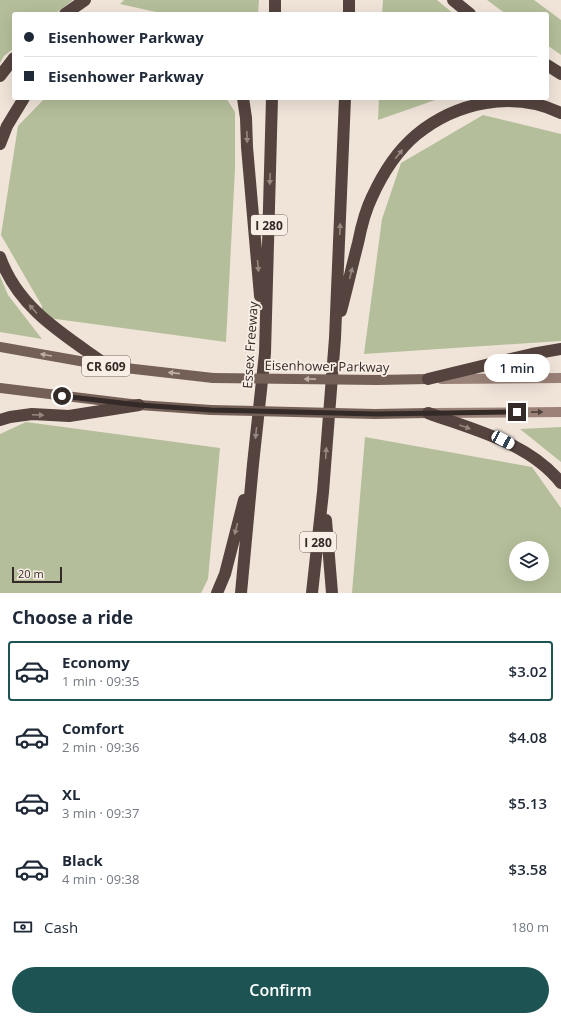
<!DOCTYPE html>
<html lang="en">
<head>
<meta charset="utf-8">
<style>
	body { margin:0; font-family:"Open Sans",sans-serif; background:#f2f2f3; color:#1f2937; height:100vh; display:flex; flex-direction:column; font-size:15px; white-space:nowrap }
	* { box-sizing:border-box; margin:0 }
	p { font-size:13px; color:#747a83 }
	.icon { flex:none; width:22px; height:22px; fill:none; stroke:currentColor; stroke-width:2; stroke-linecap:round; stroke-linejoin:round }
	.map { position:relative; height:593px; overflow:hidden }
	.side { display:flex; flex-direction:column; background:#fff; flex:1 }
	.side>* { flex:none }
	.banner { position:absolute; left:12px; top:12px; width:537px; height:88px; border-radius:4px; box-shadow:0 4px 16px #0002; display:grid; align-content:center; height:88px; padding:0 12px; background:#fff }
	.controls { position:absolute; left:509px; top:541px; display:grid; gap:8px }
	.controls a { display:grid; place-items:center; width:40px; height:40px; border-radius:50%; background:#fff; box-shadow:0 4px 16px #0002; font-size:20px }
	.scale { position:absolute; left:12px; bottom:10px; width:50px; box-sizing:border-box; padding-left:4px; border:2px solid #342a27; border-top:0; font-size:11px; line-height:14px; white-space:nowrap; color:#342a27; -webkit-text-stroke:3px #f8eee5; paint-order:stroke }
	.end { position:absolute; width:18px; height:18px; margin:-9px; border:5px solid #342a27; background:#fff; box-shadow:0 0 0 2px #fff }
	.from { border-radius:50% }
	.bubble { position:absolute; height:28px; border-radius:14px; background:#fff; box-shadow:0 4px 16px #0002; font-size:13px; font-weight:600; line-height:28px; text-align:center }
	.car { position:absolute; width:12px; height:24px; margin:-12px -6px; border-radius:5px; box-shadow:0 0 3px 1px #0007; background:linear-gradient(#fff 24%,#345 0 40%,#fff 0 76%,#345 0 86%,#fff 0) }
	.banner b { display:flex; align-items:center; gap:14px; height:38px; font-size:15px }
	.banner b+b { border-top:1px solid #e0e1e3 }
	.banner i { width:10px; height:10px; background:#1f2937 }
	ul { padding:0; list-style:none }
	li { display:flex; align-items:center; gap:12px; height:60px; margin:0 8px 6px; padding:0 4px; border:2px solid transparent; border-radius:4px }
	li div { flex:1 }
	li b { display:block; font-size:15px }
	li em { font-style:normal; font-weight:600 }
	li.selected { border-color:#1e5353 }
	li>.icon { width:36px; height:36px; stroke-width:1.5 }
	h2 { padding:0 12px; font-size:18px; line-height:48px }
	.pay { display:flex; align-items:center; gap:10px; height:44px; padding:0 12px; font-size:15px }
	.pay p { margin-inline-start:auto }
	.cta { display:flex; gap:8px; margin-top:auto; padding:8px 12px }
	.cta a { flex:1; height:46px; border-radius:24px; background:#1e5353; color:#fff; font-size:16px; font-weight:600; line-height:46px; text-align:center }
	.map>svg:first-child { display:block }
	.green { fill:#b4be9a; fill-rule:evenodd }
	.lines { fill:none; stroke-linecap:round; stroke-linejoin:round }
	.secondary { stroke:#9b8278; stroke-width:10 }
	.primary { stroke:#756058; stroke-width:10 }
	.highway { stroke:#54433e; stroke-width:12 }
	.primary-bridge { stroke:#756058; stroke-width:10 }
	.oneway { fill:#968781 }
	.oneway2 { fill:#bdaea6 }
	.oneway3 { fill:#4e403b }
	.route { stroke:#342a27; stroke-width:5 }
	.labels { text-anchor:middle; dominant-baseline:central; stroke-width:3.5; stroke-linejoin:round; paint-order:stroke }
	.shield { fill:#f8eee5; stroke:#6f6560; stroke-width:1 }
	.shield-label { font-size:12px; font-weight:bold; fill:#342a27 }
	.street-label { font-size:13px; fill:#342a27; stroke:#f8eee5 }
</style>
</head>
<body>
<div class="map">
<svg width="561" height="593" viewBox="0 0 561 593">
	<rect width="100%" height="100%" fill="#f0e4d9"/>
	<path class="green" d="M0,0h73l-18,14h-41v34l-10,8 -4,7z
		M124,0h135l-1,14h-93l-45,-10z
		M383,0h54l17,14h-72z
		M487,0h47l27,20v35l-14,-10v-31h-41z
		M45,98h181l9,14v57l-9,173 -185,-25 1,-11 -41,-71 17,-109z
		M379,98h62l-63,22z
		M483,115l78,19v207l-197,13 18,-135 19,-56z
		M0,276l8,19 34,44 -42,-7z
		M26,422l194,26 -12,131 -7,14h-201v-159z
		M561,427v35l-41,-33z
		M365,437l167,30 29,41v85h-209zM516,548h26v26h-26z"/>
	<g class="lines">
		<path class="secondary" d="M441,379l120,-1
			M434,413l127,-1"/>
		<path class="primary" d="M0,347l108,19 105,12
			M377,380l51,-1
			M0,388l139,17 72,5
			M375,414l53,-1"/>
		<path class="highway" d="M453,0l17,14
			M65,14l20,-14
			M275,14v-14
			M349,14v-14
			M547,65l14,9
			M0,76l14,-18
			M243,98l3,20 1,29 13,149
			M0,144l7,-18 17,-28
			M0,257c19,53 65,78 108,109
			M341,311c6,-22 11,-45 17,-68 3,-15 7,-32 14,-46 10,-22 25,-46 44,-62 40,-33 97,-45 145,-22
			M428,379l104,-25 29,-5
			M428,413c46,17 102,30 133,70
			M0,420l10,-3 22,-3 37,2 70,-11
			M326,520l6,73
			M217,593l8,-19 19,-74
			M241,593l12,-129 12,-111 7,-255
			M312,593l11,-101 12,-154 10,-240"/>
		<path class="primary-bridge" d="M213,378l164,2
			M211,410l164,4"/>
	</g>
	<defs><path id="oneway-solid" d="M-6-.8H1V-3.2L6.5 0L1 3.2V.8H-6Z"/></defs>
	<g class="oneway">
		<use href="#oneway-solid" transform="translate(247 137) rotate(88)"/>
		<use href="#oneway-solid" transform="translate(399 154) rotate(-51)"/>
		<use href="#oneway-solid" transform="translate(270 179) rotate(92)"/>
		<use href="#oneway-solid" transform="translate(340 229) rotate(-87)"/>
		<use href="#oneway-solid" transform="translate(258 266) rotate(85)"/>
		<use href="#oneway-solid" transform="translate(351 273) rotate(-76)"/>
		<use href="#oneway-solid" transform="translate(33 309) rotate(-132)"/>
		<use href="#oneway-solid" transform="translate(38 415) rotate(2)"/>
		<use href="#oneway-solid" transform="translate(465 427) rotate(20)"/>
		<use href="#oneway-solid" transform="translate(256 433) rotate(96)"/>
		<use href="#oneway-solid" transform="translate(326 453) rotate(-86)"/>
		<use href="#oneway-solid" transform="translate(236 529) rotate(104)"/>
	</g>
	<g class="oneway2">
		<use href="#oneway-solid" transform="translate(46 355) rotate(-170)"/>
		<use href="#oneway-solid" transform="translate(174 373) rotate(-174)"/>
		<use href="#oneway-solid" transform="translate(310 379) rotate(-179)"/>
	</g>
	<use class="oneway3" href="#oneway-solid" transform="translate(537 412) rotate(-1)"/>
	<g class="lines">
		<path class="route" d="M62,396l77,9 72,5 165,4 141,-2"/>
	</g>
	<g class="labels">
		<g class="shield">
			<rect x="251" y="215" width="36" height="20" rx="3"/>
			<rect x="82" y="356" width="48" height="20" rx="3"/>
			<rect x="300" y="532" width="36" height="20" rx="3"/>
		</g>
		<g class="shield-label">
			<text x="269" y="225">I 280</text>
			<text x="106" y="366">CR 609</text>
			<text x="318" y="542">I 280</text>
		</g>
		<g class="street-label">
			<text transform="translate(250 345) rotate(-86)">Essex Freeway</text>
			<text transform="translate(327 366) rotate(1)">Eisenhower Parkway</text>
		</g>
	</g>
</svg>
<div class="controls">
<a><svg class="icon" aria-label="layers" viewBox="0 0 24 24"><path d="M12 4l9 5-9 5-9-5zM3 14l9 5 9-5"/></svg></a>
</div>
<div class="scale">20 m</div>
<i class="end from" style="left:62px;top:396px"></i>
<i class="end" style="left:517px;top:412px"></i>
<div class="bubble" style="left:484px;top:354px;width:66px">1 min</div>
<i class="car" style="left:503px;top:440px;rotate:118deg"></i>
<div class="banner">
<b><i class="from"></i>Eisenhower Parkway</b>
<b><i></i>Eisenhower Parkway</b>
</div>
</div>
<section class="side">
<h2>Choose a ride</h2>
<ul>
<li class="selected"><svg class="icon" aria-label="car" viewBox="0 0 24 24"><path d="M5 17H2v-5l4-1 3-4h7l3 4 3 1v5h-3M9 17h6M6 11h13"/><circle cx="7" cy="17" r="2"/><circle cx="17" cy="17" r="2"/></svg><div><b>Economy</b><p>1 min · 09:35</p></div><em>$3.02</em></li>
<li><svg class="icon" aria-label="car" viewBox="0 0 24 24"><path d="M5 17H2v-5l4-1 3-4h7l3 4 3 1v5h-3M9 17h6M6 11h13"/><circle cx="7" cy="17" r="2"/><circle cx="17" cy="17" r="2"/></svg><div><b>Comfort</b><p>2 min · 09:36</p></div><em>$4.08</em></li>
<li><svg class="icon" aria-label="car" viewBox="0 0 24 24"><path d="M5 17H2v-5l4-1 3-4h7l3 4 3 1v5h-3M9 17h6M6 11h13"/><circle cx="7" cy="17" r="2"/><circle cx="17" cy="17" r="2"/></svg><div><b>XL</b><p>3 min · 09:37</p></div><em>$5.13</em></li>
<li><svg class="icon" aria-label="car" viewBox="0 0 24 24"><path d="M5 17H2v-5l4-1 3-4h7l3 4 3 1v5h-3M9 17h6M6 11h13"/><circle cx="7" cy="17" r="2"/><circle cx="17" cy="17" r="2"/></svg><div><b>Black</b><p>4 min · 09:38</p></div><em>$3.58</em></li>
</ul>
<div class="pay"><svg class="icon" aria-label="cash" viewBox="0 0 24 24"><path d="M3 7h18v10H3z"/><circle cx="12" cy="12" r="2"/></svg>Cash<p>180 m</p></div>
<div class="cta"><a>Confirm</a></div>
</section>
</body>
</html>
